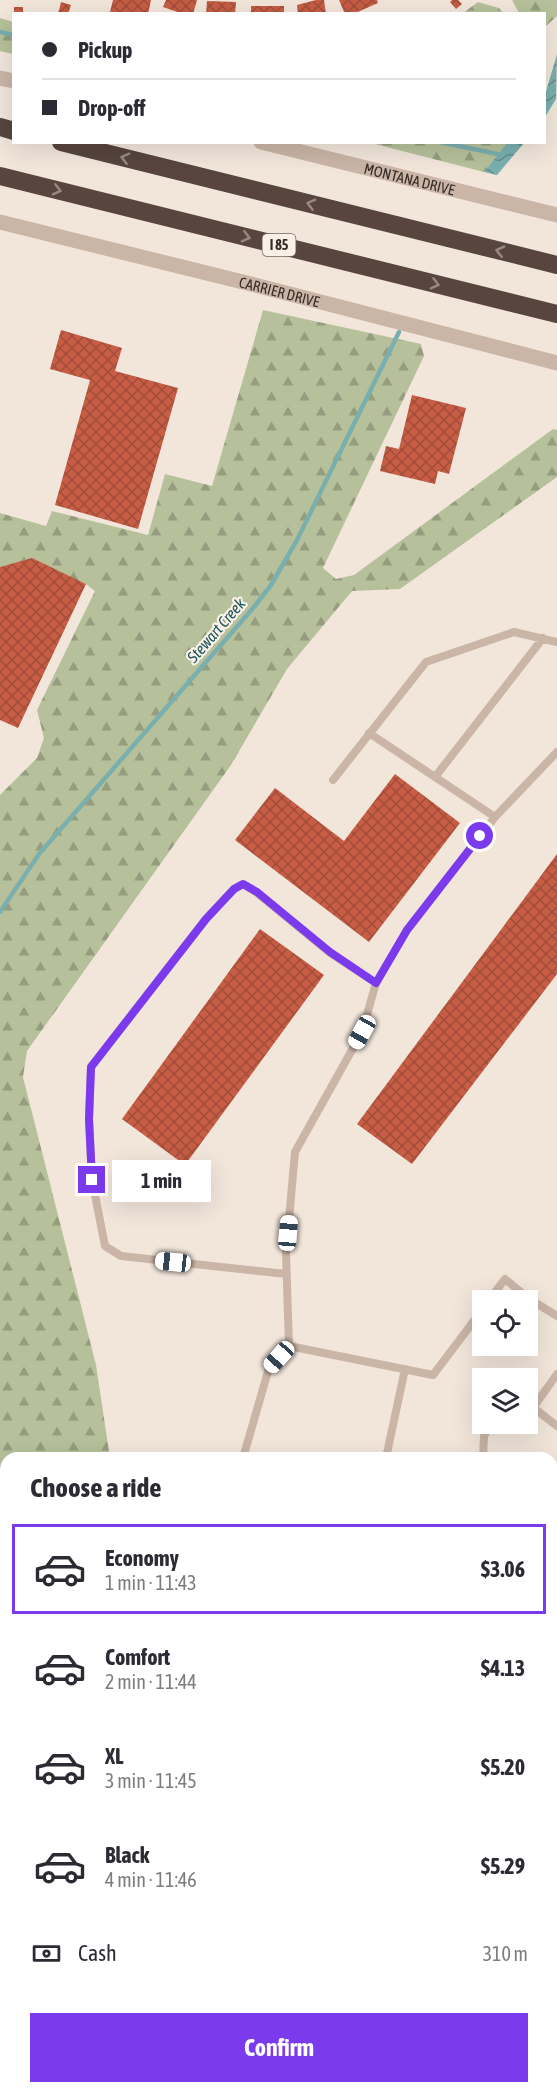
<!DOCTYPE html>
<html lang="en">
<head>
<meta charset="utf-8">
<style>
	body { margin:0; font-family:"Asap Condensed",sans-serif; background:#f7f7f7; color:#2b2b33; height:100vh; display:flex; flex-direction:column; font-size:22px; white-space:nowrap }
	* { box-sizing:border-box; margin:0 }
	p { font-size:20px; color:#7c7c81 }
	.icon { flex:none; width:33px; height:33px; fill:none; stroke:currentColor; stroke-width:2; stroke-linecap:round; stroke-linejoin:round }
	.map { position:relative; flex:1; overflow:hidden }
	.panel { position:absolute; left:0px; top:1452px; width:558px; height:642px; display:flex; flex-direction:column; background:#fff; border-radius:18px 18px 0 0; box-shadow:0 6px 24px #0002 }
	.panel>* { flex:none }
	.top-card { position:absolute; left:12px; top:12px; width:534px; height:132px; border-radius:0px; box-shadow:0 6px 24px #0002; display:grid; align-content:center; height:132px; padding:0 30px; background:#fff }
	.tools { position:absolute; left:472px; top:1290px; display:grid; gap:12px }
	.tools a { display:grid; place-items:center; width:66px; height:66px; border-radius:0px; background:#fff; box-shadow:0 6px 24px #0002; font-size:30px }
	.end { position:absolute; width:27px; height:27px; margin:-14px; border:8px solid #7c3aed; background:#fff; box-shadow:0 0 0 3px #fff }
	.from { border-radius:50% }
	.bubble { position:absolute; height:42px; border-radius:0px; background:#fff; box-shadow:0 6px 24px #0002; font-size:20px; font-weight:700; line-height:42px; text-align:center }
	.car { position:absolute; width:18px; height:36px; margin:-18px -9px; border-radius:8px; box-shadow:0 0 4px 2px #0007; background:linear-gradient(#fff 24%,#345 0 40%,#fff 0 76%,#345 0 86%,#fff 0) }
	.top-card b { display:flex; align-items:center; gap:21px; height:57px; font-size:22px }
	.top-card b+b { border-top:2px solid #e1e1e2 }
	.top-card i { width:15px; height:15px; background:#2b2b33 }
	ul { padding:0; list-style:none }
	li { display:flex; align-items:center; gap:18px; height:90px; margin:0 12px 9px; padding:0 18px; border:3px solid transparent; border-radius:0px }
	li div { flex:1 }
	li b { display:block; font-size:22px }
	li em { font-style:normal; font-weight:700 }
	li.selected { border-color:#7c3aed }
	li>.icon { width:54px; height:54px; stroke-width:1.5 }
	h2 { padding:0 30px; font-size:27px; line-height:72px }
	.pay { display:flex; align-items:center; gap:15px; height:66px; padding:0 30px; font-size:22px }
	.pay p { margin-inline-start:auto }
	.action { display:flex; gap:12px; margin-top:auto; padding:12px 30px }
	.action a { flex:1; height:69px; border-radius:0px; background:#7c3aed; color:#fff; font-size:24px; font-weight:700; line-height:69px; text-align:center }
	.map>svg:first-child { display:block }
	.forest { fill:url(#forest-firs) }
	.water { fill:url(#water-waves) }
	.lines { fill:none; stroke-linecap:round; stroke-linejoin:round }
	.stream { stroke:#7aafae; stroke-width:4.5 }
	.building { fill:url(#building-cross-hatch) }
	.service { stroke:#cab5a7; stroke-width:8 }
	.tertiary { stroke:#cab5a7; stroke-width:15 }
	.motorway { stroke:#57453e; stroke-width:18 }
	.oneway { stroke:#988982 }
	.route { stroke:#7c3aed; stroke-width:8 }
	.labels { text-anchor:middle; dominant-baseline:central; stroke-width:4.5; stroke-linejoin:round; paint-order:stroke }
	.shield { fill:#f9f0e7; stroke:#706661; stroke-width:1.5 }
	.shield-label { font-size:14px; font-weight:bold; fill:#362b27 }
	.street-label { font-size:15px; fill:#362b27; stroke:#f9f0e7 }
	.water-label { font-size:16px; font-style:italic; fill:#1d5758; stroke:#f9f0e7 }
</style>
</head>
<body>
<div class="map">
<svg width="557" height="2094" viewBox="0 0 557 2094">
	<defs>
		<pattern id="forest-firs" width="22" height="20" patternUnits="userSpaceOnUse" patternTransform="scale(1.5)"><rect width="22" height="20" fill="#b6c19b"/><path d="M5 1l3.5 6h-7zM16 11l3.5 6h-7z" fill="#959d7e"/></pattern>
		<pattern id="water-waves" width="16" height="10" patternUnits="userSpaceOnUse" patternTransform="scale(1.5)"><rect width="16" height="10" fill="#7aafae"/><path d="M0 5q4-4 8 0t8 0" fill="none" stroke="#658f8e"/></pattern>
		<pattern id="building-cross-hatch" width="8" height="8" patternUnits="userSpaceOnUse" patternTransform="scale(1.5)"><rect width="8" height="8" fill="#c65d44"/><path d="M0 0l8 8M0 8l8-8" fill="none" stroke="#a24d39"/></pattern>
	</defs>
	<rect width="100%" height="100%" fill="#f2e6db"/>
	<path class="forest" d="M512,0h45v16l-12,11 -1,-13 -25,-1z
		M478,2l21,6 4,5h-40z
		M0,18l13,4v32l-13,-3z
		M371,143h137l-24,29z
		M263,310l158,34 3,12 -101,212 13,11 18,-4 199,-146 4,1v47l-157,112 -48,2 -65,78 -56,96 -204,286 -4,26 73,288 14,93h-104v517l-6,10v-1190l37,-37 7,-20 -7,-28 58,-119 -9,-7 -54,-25 -32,8v-54l46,13 6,-15 96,24 17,-61 47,12z
		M557,1779v64l-5,2v-59z
		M0,2045l6,5v38h34l-1,6h-39z
		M138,2088h129l1,6h-122z"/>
	<path class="water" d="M557,54l-1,45 -11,18v-22z
		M508,142l16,1 -27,32 -13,-3z"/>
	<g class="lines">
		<path class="stream" d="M0,32l14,3
			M440,142l62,13
			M0,912l39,-58 215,-247 17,-22 26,-45 102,-208"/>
	</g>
	<path class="building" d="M113,0h38l-3,14 -38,-2z
		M166,0h31l-4,14h-10l-20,-7z
		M316,0h8l2,14h-28l-1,-9z
		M339,0h38l1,3 -25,11h-8z
		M452,0h6l4,4 -6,5 -6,-7z
		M207,1l29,1 -1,12h-29z
		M61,2l10,3 -3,9h-10z
		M251,6h33v8h-33z
		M14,7h9v7h-9z
		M61,330l61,18 -7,23 63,17 -40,141 -83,-24 35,-125 -40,-11z
		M412,395l54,13 -17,66 -11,-3 -3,13 -55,-13 6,-25 13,3z
		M32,558l54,26 -68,144 -18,-8v-153z
		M395,774l65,49 -91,119 -134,-102 40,-52 69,53z
		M557,854v120l-145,190 -55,-40z
		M260,929l64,46 -139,190 -63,-46z
		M393,2088h65l-1,6h-65z"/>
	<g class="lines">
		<path class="service" d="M369,733l126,84
			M435,777l108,-139
			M333,780l93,-118 88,-30 43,10
			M286,1274l-165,-18 -16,-10 -13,-66 -3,-61 2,-52 115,-148 28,-30 9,-5 14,9 73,60 46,30
			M489,1300l16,-21 23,19 29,18
			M483,1309l-50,66 -144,-29 -3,-93 9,-101 67,-120 14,-49 31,-53 88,-113 62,-65
			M534,1408l23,18
			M528,1415l29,-41
			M513,1424l7,1 1,-1
			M243,1458l26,-90 20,-22
			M386,1458l19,-89
			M483,1458l1,-22 7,-12
			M552,1534l5,4
			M552,1736l5,-9
			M552,1885l5,9
			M552,1979l5,-19
			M293,2094l5,-6
			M352,2094l4,-6
			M535,2094l1,-6"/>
		<g class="tertiary">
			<path d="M0,78l14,3"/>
			<path id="s1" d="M261,142l296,73"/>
			<path id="s2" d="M0,222l255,63 302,78"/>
			<path d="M0,2003l6,4"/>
			<path d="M123,2088l8,6"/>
		</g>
		<path class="motorway" d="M0,127l14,4
			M61,142l496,123
			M0,176l557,138"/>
	</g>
	<defs><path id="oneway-chevron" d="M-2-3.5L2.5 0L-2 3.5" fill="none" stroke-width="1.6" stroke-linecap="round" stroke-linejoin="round" transform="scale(1.5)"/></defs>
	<g class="oneway">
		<use href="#oneway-chevron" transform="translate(125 158) rotate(-166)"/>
		<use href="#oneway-chevron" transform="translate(57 190) rotate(14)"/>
		<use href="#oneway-chevron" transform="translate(311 204) rotate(-166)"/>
		<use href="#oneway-chevron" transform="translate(246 237) rotate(14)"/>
		<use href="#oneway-chevron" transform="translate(500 251) rotate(-167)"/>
		<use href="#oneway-chevron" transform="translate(435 284) rotate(14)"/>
	</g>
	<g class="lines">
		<path class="route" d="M92,1180l-3,-61 2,-52 115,-148 28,-30 9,-5 14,8 73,60 46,31 31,-53 73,-94"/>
	</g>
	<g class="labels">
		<rect class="shield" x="262.5" y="234" width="33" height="22" rx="4.5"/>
		<g class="shield-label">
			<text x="279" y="245">I 85</text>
		</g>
		<g class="street-label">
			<text stroke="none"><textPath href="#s1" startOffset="153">MONTANA DRIVE</textPath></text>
			<text stroke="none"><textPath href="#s2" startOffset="288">CARRIER DRIVE</textPath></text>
		</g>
		<g class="water-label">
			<text transform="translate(216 630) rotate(-49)">Stewart Creek</text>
		</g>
	</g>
</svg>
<div class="tools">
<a><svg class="icon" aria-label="locate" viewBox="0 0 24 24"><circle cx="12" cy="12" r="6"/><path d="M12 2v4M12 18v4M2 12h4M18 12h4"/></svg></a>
<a><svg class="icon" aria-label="layers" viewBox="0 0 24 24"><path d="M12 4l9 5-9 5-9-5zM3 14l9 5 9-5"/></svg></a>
</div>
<i class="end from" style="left:480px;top:836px"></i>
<i class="end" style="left:92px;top:1180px"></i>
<div class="bubble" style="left:112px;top:1160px;width:99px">1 min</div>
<i class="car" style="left:362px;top:1032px;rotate:209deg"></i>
<i class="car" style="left:288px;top:1233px;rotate:5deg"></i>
<i class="car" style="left:173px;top:1262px;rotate:276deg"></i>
<i class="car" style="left:279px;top:1357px;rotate:222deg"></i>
<div class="top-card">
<b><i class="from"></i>Pickup</b>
<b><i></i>Drop-off</b>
</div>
<section class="panel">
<h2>Choose a ride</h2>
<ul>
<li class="selected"><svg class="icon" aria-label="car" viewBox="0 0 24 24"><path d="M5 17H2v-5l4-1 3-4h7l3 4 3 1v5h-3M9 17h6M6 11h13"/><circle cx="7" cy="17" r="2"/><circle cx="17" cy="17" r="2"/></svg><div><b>Economy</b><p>1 min · 11:43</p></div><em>$3.06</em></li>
<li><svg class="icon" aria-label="car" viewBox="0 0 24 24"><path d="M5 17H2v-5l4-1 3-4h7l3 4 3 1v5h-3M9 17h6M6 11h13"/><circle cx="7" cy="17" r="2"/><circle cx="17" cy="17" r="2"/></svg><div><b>Comfort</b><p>2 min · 11:44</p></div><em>$4.13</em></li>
<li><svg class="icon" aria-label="car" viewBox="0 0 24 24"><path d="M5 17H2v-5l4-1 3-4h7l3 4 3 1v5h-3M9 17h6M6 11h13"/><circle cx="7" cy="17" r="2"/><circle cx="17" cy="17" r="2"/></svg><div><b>XL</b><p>3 min · 11:45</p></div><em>$5.20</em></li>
<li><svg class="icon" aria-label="car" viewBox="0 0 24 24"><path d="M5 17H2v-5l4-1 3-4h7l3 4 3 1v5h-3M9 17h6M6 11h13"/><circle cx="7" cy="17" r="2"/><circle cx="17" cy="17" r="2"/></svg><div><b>Black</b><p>4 min · 11:46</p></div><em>$5.29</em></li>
</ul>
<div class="pay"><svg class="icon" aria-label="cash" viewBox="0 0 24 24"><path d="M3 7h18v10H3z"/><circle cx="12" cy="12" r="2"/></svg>Cash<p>310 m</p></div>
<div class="action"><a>Confirm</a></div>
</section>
</div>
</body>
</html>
